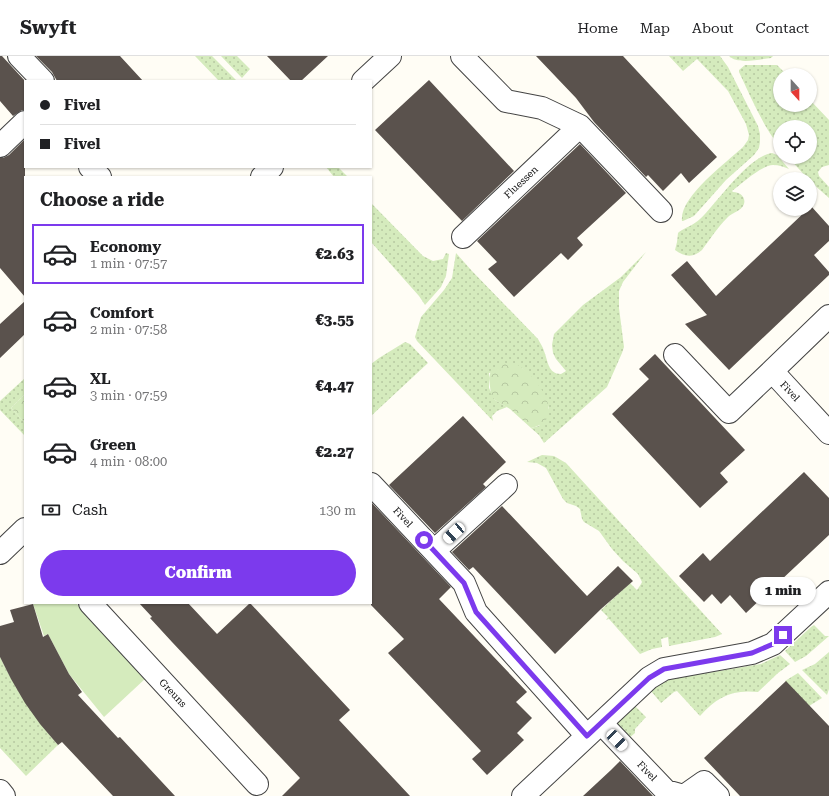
<!DOCTYPE html>
<html lang="en">
<head>
<meta charset="utf-8">
<style>
	body { margin:0; font-family:"Roboto Serif",serif; background:#f2f2f2; color:#202124; height:100vh; display:flex; flex-direction:column; font-size:15px; white-space:nowrap }
	* { box-sizing:border-box; margin:0 }
	p { font-size:13px; color:#757577 }
	.icon { flex:none; width:22px; height:22px; fill:none; stroke:currentColor; stroke-width:2; stroke-linecap:round; stroke-linejoin:round }
	.map { position:relative; flex:1; overflow:hidden }
	.side { position:absolute; left:24px; top:120px; width:348px; height:428px; display:flex; flex-direction:column; background:#fff; border-radius:0px; box-shadow:0 1px 3px #0004 }
	.side>* { flex:none }
	.guide { position:absolute; left:24px; top:24px; width:348px; height:88px; border-radius:0px; box-shadow:0 1px 3px #0004; display:grid; align-content:center; height:88px; padding:0 16px; background:#fff }
	.needle { width:26px; rotate:159deg }
	.fabs { position:absolute; left:773px; top:12px; display:grid; gap:8px }
	.fabs a { display:grid; place-items:center; width:44px; height:44px; border-radius:50%; background:#fff; box-shadow:0 1px 3px #0004; font-size:20px }
	.end { position:absolute; width:18px; height:18px; margin:-9px; border:5px solid #7c3aed; background:#fff; box-shadow:0 0 0 2px #fff }
	.from { border-radius:50% }
	.bubble { position:absolute; height:28px; border-radius:14px; background:#fff; box-shadow:0 1px 3px #0004; font-size:13px; font-weight:800; line-height:28px; text-align:center }
	.car { position:absolute; width:12px; height:24px; margin:-12px -6px; border-radius:5px; box-shadow:0 0 3px 1px #0007; background:linear-gradient(#fff 24%,#345 0 40%,#fff 0 76%,#345 0 86%,#fff 0) }
	.guide b { display:flex; align-items:center; gap:14px; height:38px; font-size:15px }
	.guide b+b { border-top:1px solid #e0e0e0 }
	.guide i { width:10px; height:10px; background:#202124 }
	ul { padding:0; list-style:none }
	li { display:flex; align-items:center; gap:12px; height:60px; margin:0 8px 6px; padding:0 8px; border:2px solid transparent; border-radius:0px }
	li div { flex:1 }
	li b { display:block; font-size:15px }
	li em { font-style:normal; font-weight:800 }
	li.selected { border-color:#7c3aed }
	li>.icon { width:36px; height:36px; stroke-width:1.5 }
	h2 { padding:0 16px; font-size:18px; line-height:48px }
	.pay { display:flex; align-items:center; gap:10px; height:44px; padding:0 16px; font-size:15px }
	.pay p { margin-inline-start:auto }
	.cta { display:flex; gap:8px; margin-top:auto; padding:8px 16px }
	.cta a { flex:1; height:46px; border-radius:24px; background:#7c3aed; color:#fff; font-size:16px; font-weight:800; line-height:46px; text-align:center }
	header { display:flex; align-items:center; gap:24px; box-sizing:border-box; height:56px; padding:0 20px; background:#fff; border-bottom:1px solid #e0e0e0 }
	header strong { font-size:19px }
	nav { display:flex; gap:22px; margin-inline-start:auto; font-size:14px }
	.map>svg:first-child { display:block }
	.grass { fill:url(#grass-dots) }
	.park { fill:url(#park-crowns) }
	.garden { fill:#d5ebbd }
	.building { fill:#5a524d }
	.lines { fill:none; stroke-linecap:round; stroke-linejoin:round }
	.minor-casing { stroke:#444; stroke-width:24 }
	.minor { stroke:#fff; stroke-width:22 }
	.route { stroke:#7c3aed; stroke-width:5 }
	.labels { text-anchor:middle; dominant-baseline:central; stroke-width:4; stroke-linejoin:round; paint-order:stroke }
	.street-label { font-size:10px; fill:#111; stroke:#fff }
</style>
</head>
<body>
<header>
<strong>Swyft</strong>
<nav><a>Home</a><a>Map</a><a>About</a><a>Contact</a></nav>
</header>
<div class="map">
<svg width="829" height="740" viewBox="0 0 829 740">
	<defs>
		<pattern id="grass-dots" width="8" height="8" patternUnits="userSpaceOnUse"><rect width="8" height="8" fill="#d5ebbd"/><path d="M2 2h.1M6 6h.1" fill="none" stroke="#b6c8a1" stroke-width="1.8" stroke-linecap="round"/></pattern>
		<pattern id="park-crowns" width="20" height="18" patternUnits="userSpaceOnUse"><rect width="20" height="18" fill="#d5ebbd"/><path d="M2 6a3 3 0 1 1 6 0M12 15a3 3 0 1 1 6 0" fill="none" stroke="#b6c8a1"/></pattern>
	</defs>
	<rect width="100%" height="100%" fill="#fffdf5"/>
	<path class="grass" d="M195,0h17l25,25h-18z
		M221,0h16l13,13 -8,9z
		M669,0h51l8,11 30,59 2,8v8l-1,6 -5,7 -28,25 -32,36 -11,5h-1c-3,-24 44,-58 61,-74l5,-7 1,-5 -3,-11 -18,-33 -31,-32 -14,12z
		M729,0h44l-2,2c-12,1 -33,7 -42,-2z
		M745,9h32l10,10h-7v30h30v-5l19,20v45l-7,2 -4,5 1,4 10,11v11l-17,-15 -2,-4h-2l-20,-22h22v-30h-30v20c-18,-22 -29,-50 -41,-75v-2z
		M772,97l5,2 12,14c-5,-2 -10,-4 -16,-4 -11,0 -32,19 -41,26l1,1c7,0 13,5 11,12 -3,8 -12,8 -17,14 -9,9 -17,21 -25,32 -9,8 -17,7 -27,0l2,-8 1,-9 1,-1c7,-5 15,-7 21,-13 17,-16 48,-63 72,-66z
		M326,111h12l10,10h-14z
		M371,147l52,53 10,5 10,-2 3,-6 3,1 -3,22 -5,11 -16,18 -6,-9 -48,-54z
		M646,196l-23,30 -4,9v17l5,39 -2,6 -15,34 -63,56 -5,-8 -8,-7 8,-2 10,-18c-6,-16 -15,-28 -27,-40l-33,5v15l6,12 12,7 -10,4 -5,5 1,5 -76,-80 -2,-4 6,-20 23,-27 8,-12 4,-25 16,18 66,68c2,4 5,8 6,12 4,10 4,23 17,23l5,-3 -10,-12 -3,-6 -1,-8 2,-11 29,-29 38,-28z
		M405,286l5,2 18,19 -57,53v-52l8,-6z
		M25,322v16l-14,14 14,15v13l-25,-26v-9z
		M542,399l12,1 12,7 156,171 -7,3 -46,9 -1,-9 -7,2 1,8 -10,2 -12,5 -31,-35 -3,1 2,-3 -7,-7 29,-27 7,7 4,-6 1,-2 -4,-8 -15,-13 -11,-12 -13,-18 -15,-9 -2,-3 -2,-10 -4,-3 -9,-3 -4,-4 -17,-31 -9,-5 -10,-1z
		M814,569l11,11h4l-23,20 -11,6 -10,-11 26,-24z
		M829,596v37l-2,6 -25,-25 13,-6z
		M780,599l10,9 -12,9 -20,19c-26,-3 -41,5 -58,24l-23,-25 -3,1 -13,11 -10,-12 12,-9 8,-3 90,-15z
		M0,601c17,35 33,58 58,88l-32,31 -26,-28z
		M798,617l24,25 -13,8 -24,-25z
		M635,650l11,11 -11,12v4l-7,6 -12,-13v-3z"/>
	<path class="park" d="M506,307c6,1 11,1 15,4 18,13 47,53 10,61l-21,-19 -15,-9 -4,-5 -2,-17 2,-8 7,-5z
		M25,338v29l-14,-15z"/>
	<path class="garden" d="M35,547h41l70,75 -42,39 -35,-43 -21,-40 -4,2 -11,-32z"/>
	<path class="building" d="M0,0h2l23,25v29h-3l-9,6 -13,-15z
		M36,0h84l23,25h-86l-5,-9z
		M267,0h61l-27,25h-10z
		M536,0h87l94,101 -28,26 -8,-10 -18,18 -15,-16 -2,2 -52,-55 -18,-24z
		M429,24l85,91 -52,50 -87,-91z
		M25,83v158l-25,-29v-110h3l6,-3z
		M580,88l46,49 -49,45 6,7 -15,15 -7,-7 -47,44 -26,-28 9,-7 -20,-21z
		M811,150l18,20v15l-15,14 15,17v3l-100,95 -44,-46 22,-9 -36,-40 16,-14 29,35 92,-87h2z
		M25,245v33l-25,24v-34z
		M655,298l90,96 -25,23 8,9 -28,26 -88,-94 37,-35 -10,-10z
		M463,360l43,46 -23,22 3,3 -51,46 -46,-48z
		M804,416l25,26v37l-83,78 -16,-18 -9,9 -9,-10 -8,8 -25,-26 24,-23 7,8z
		M371,446l80,85 -12,12 88,93 -11,10 16,16 -15,15 7,7 -37,35 -15,-16 9,-8 -93,-98 16,-14 -33,-34z
		M502,450l85,90 31,-30 15,15 -32,28 -46,45 -81,-86 -1,-1 -4,3 -17,-18z
		M139,547h49l29,31 33,-31 100,107 -11,10 71,76h-128l18,-18 -128,-136 -22,-24 2,-1z
		M33,548l10,33 5,-3 21,40 13,18 -4,3 40,43 2,-1 55,59h-62l-51,-54 -4,3 -18,-21 -15,-21 -14,-24 -11,-22v-31l14,-4 -4,-12z
		M786,625l43,45v70h-89l-36,-38z
		M620,705l33,35h-70l28,-26z"/>
	<g class="lines">
		<defs>
			<path id="minor" d="M19,0l24,25
				M462,0l44,45 36,7 38,18 81,85
				M363,25l27,-25
				M0,90l25,-24
				M90,111l10,10
				M262,121l10,-10
				M463,181l117,-111
				M829,260l-57,55 57,62
				M675,299l54,57 43,-41
				M371,428l93,99 12,29 111,124
				M434,495l72,-66
				M0,497l25,-24
				M90,547l167,181
				M601,667l65,68 18,5 20,-14 14,14
				M0,735l4,5
				M523,740l126,-118 15,-9 88,-16 21,-9 56,-52"/>
		</defs>
		<use href="#minor" class="minor-casing"/>
		<use href="#minor" class="minor"/>
	</g>
	<g class="lines">
		<path class="route" d="M424,484l40,43 12,29 111,124 62,-58 15,-9 88,-16 21,-9 10,-9"/>
	</g>
	<g class="labels">
		<g class="street-label">
			<text transform="translate(521 126) rotate(-43)">Fluessen</text>
			<text transform="translate(790 335) rotate(47)">Fivel</text>
			<text transform="translate(403 461) rotate(47)">Fivel</text>
			<text transform="translate(173 637) rotate(47)">Greuns</text>
			<text transform="translate(647 715) rotate(46)">Fivel</text>
		</g>
	</g>
</svg>
<div class="fabs">
<a><svg class="needle" viewBox="-14 -14 28 28"><path d="M0-13l5 13h-10z" fill="#e53935"/><path d="M0 13l5-13h-10z" fill="#757577"/></svg></a>
<a><svg class="icon" aria-label="locate" viewBox="0 0 24 24"><circle cx="12" cy="12" r="6"/><path d="M12 2v4M12 18v4M2 12h4M18 12h4"/></svg></a>
<a><svg class="icon" aria-label="layers" viewBox="0 0 24 24"><path d="M12 4l9 5-9 5-9-5zM3 14l9 5 9-5"/></svg></a>
</div>
<i class="end from" style="left:424px;top:484px"></i>
<i class="end" style="left:783px;top:579px"></i>
<div class="bubble" style="left:750px;top:521px;width:66px">1 min</div>
<i class="car" style="left:454px;top:477px;rotate:228deg"></i>
<i class="car" style="left:617px;top:684px;rotate:136deg"></i>
<div class="guide">
<b><i class="from"></i>Fivel</b>
<b><i></i>Fivel</b>
</div>
<section class="side">
<h2>Choose a ride</h2>
<ul>
<li class="selected"><svg class="icon" aria-label="car" viewBox="0 0 24 24"><path d="M5 17H2v-5l4-1 3-4h7l3 4 3 1v5h-3M9 17h6M6 11h13"/><circle cx="7" cy="17" r="2"/><circle cx="17" cy="17" r="2"/></svg><div><b>Economy</b><p>1 min · 07:57</p></div><em>€2.63</em></li>
<li><svg class="icon" aria-label="car" viewBox="0 0 24 24"><path d="M5 17H2v-5l4-1 3-4h7l3 4 3 1v5h-3M9 17h6M6 11h13"/><circle cx="7" cy="17" r="2"/><circle cx="17" cy="17" r="2"/></svg><div><b>Comfort</b><p>2 min · 07:58</p></div><em>€3.55</em></li>
<li><svg class="icon" aria-label="car" viewBox="0 0 24 24"><path d="M5 17H2v-5l4-1 3-4h7l3 4 3 1v5h-3M9 17h6M6 11h13"/><circle cx="7" cy="17" r="2"/><circle cx="17" cy="17" r="2"/></svg><div><b>XL</b><p>3 min · 07:59</p></div><em>€4.47</em></li>
<li><svg class="icon" aria-label="car" viewBox="0 0 24 24"><path d="M5 17H2v-5l4-1 3-4h7l3 4 3 1v5h-3M9 17h6M6 11h13"/><circle cx="7" cy="17" r="2"/><circle cx="17" cy="17" r="2"/></svg><div><b>Green</b><p>4 min · 08:00</p></div><em>€2.27</em></li>
</ul>
<div class="pay"><svg class="icon" aria-label="cash" viewBox="0 0 24 24"><path d="M3 7h18v10H3z"/><circle cx="12" cy="12" r="2"/></svg>Cash<p>130 m</p></div>
<div class="cta"><a>Confirm</a></div>
</section>
</div>
</body>
</html>
